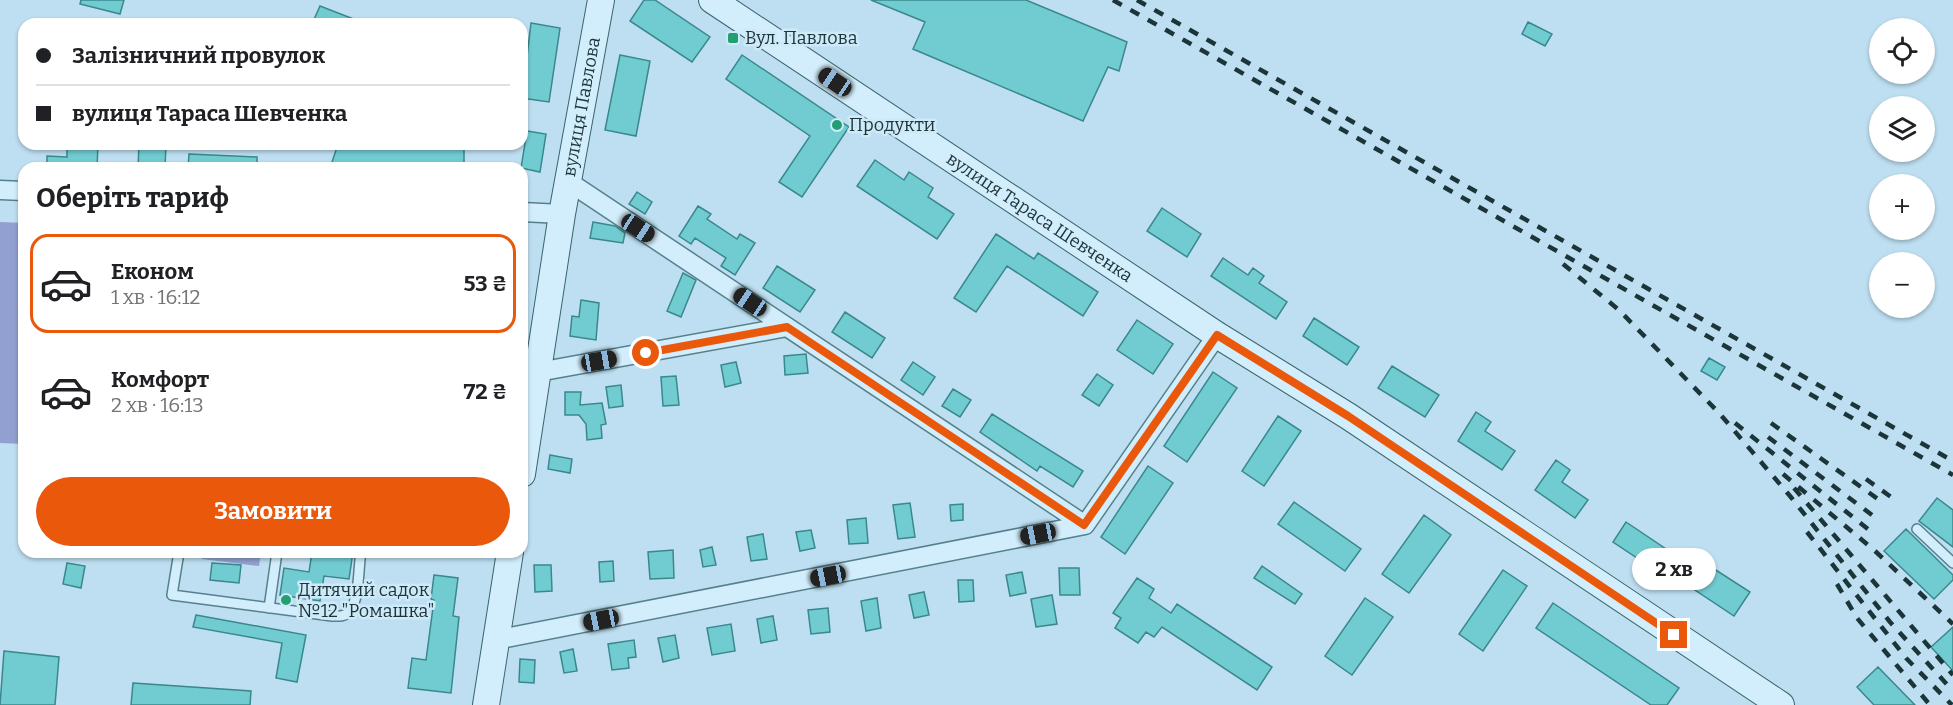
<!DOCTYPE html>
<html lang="uk">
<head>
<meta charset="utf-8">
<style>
	body { margin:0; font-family:Bitter,serif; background:#f2f2f2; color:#202124; height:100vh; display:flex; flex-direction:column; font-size:22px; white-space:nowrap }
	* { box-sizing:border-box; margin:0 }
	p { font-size:20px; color:#757577 }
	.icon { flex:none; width:33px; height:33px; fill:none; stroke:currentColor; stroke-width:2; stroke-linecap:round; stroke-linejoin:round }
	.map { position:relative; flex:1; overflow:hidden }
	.panel { position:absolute; left:18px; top:162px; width:510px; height:396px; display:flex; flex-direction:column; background:#fff; border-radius:18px; box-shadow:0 2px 4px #0004 }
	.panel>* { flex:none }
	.guide { position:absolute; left:18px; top:18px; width:510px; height:132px; border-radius:18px; box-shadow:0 2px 4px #0004; display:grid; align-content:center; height:132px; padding:0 18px; background:#fff }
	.controls { position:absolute; left:1869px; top:18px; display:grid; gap:12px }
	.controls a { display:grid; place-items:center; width:66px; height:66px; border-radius:50%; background:#fff; box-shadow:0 2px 4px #0004; font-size:30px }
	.end { position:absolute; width:27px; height:27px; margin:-14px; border:8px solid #ea580c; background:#fff; box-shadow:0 0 0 3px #fff }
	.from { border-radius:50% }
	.bubble { position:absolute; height:42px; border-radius:21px; background:#fff; box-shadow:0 2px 4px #0004; font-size:20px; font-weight:700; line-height:42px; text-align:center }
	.car { position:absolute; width:18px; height:36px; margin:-18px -9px; border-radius:8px; box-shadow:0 0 4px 2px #0007; background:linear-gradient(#222 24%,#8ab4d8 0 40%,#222 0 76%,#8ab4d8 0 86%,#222 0) }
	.guide b { display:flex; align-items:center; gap:21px; height:57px; font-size:22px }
	.guide b+b { border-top:2px solid #e0e0e0 }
	.guide i { width:15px; height:15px; background:#202124 }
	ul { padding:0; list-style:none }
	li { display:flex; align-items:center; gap:18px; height:99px; margin:0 12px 9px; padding:0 6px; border:3px solid transparent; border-radius:18px }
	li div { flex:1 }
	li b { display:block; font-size:22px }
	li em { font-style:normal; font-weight:700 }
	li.on { border-color:#ea580c }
	li>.icon { width:54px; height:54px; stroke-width:1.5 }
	h2 { padding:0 18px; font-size:27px; line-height:72px }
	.action { display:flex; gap:12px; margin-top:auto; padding:12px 18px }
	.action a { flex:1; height:69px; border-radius:36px; background:#ea580c; color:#fff; font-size:24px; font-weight:700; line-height:69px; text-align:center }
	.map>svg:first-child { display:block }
	.green { fill:#91a0d0 }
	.building { fill:#71ccd2; stroke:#39888c; stroke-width:1.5 }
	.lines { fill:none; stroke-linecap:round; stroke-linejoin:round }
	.lane-casing { stroke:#55818b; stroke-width:12 }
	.street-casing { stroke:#55818b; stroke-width:21 }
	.secondary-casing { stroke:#39656c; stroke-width:28 }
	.lane { stroke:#d2edfb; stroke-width:9 }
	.street { stroke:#d2edfb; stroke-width:18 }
	.secondary { stroke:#d2edfb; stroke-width:26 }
	.rail { stroke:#1b3539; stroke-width:4.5; stroke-dasharray:10 10; stroke-linecap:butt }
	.route { stroke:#ea580c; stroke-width:8 }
	.poi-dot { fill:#219f71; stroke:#cee9f8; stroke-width:2 }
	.labels { text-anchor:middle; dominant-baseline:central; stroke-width:5; stroke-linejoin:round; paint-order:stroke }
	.poi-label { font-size:18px; fill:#1b3539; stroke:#cee9f8; text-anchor:start }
	.street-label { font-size:18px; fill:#1b3539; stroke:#cee9f8 }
</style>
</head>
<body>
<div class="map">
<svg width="1953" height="705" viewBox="0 0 1953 705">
	<rect width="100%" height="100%" fill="#bedff1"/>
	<path class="green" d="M0,222l24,1v221l-24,-1z
		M203,552h58l-2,14 -57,-7z"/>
	<path class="building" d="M81,0h43l-4,14 -40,-10z
		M644,0h11l55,37 -18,25 -62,-41z
		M871,0h155l101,42 -8,29 -11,-4 -25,54 -170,-72 12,-27z
		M320,6l44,17v1h-52z
		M1528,22l24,12 -7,12 -23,-12z
		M531,23l29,5 -11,74 -27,-4z
		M620,55l30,6 -14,75 -31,-6z
		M742,55l107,72 -47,70 -23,-15 31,-46 -84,-57z
		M527,131l19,3 -6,38 -19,-4z
		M83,144h15l-1,24h-50v-12l20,1v-11l16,1z
		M139,144h27l-1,24h-27z
		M338,144l126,4v20h-134z
		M189,154l68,3v11h-69z
		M875,160l29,20 5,-8 24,16 -5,9 26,17 -17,25 -80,-53z
		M637,192l15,10 -7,12 -16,-10z
		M698,206l13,8 -4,5 30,20 3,-5 15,9 -20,32 -14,-9 5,-8 -31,-20 -4,6 -12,-8z
		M1162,208l39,26 -14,23 -40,-26z
		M593,222l22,4 10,7 -2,10 -33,-5z
		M996,234l38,25 4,-6 60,39 -15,24 -76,-50 -31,46 -22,-14z
		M1223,258l25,17 5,-7 11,8 -5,7 28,19 -11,17 -65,-43z
		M777,266l38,24 -15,22 -37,-24z
		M683,273l13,7 -15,37 -14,-6z
		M581,300l18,3 -3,37 -26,-4 2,-20 7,1z
		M845,312l40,26 -13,20 -40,-26z
		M1314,318l45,29 -12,18 -44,-29z
		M1137,320l36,24 -20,30 -36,-24z
		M806,354l2,19 -23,2 -1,-19z
		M1709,358l16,9 -8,13 -16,-9z
		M736,362l5,21 -16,4 -4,-22z
		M913,362l22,15 -12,18 -22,-15z
		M1392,366l47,29 -14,22 -47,-29z
		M1213,372l24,16 -50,74 -23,-16z
		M1097,374l16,11 -14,21 -17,-11z
		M676,376l3,29 -16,1 -2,-29z
		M621,385l2,21 -14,2 -3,-21z
		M953,389l18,11 -11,17 -18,-11z
		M565,392h16l-1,13 22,-2 4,21 -5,1 1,13 -15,2 -1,-16 -7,-9h-14z
		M1476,412l15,10 -6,9 30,20 -13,19 -44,-29z
		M992,414l91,57 -10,16 -33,-21 -3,5 -57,-39z
		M1278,416l23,15 -37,55 -22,-15z
		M550,455l22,4 -2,14 -22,-4z
		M1556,460l14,10 -8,12 26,18 -13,18 -40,-28z
		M1148,466l25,17 -48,71 -24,-17z
		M1937,498l16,12v37l-34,-26z
		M1294,502l67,47 -16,22 -67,-47z
		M910,503l5,34 -17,2 -5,-34z
		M963,504v16l-12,1 -1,-16z
		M1424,515l27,20 -42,58 -27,-19z
		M866,518l2,25 -19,1 -2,-24z
		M1626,522l43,29 -14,19 -42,-28z
		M1906,529l47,46v5l-19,19 -50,-48z
		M811,530l4,18 -15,3 -4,-19z
		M763,534l4,25 -16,2 -4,-24z
		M712,547l4,18 -13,2 -3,-17z
		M673,550l1,28 -24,1 -2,-27z
		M312,552h41l-4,27 -25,-3 -4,25 -40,-6 4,-27 25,4z
		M613,561l1,20 -14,1 -1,-20z
		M67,563l18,3 -4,22 -18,-4z
		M212,563l29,2 -2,18 -29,-3z
		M534,565h17l1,26 -17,1z
		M1708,565l42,27 -16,24 -42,-28z
		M1262,566l40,28 -7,10 -41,-26z
		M1059,568h20l1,27h-20z
		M1503,570l24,16 -44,65 -24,-17z
		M1022,572l4,21 -16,3 -4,-21z
		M434,575l24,3 -5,38 6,1 -8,76 -43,-5 4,-30 14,2 8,-60 -3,-1z
		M1137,578l17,11 -5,9 22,15 6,-9 95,63 -15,23 -95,-63 -8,10 -8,-5 -8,11 -23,-15 6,-10 -8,-5z
		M958,580h15l1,21 -15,1z
		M924,592l5,23 -15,3 -5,-23z
		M1052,595l5,29 -21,3 -5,-28z
		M877,598l4,30 -15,3 -5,-30z
		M1365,598l28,19 -41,58 -27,-19z
		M1553,603l126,85 -12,17h-16l-115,-77z
		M828,608l2,24 -19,2 -3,-24z
		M196,615l110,20 -9,47 -21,-4 6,-35 -89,-16z
		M773,616l4,24 -16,3 -4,-24z
		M731,624l4,27 -23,4 -5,-27z
		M1953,627v44l-22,-24z
		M675,635l4,23 -16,4 -5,-24z
		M634,640l2,17 -8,1 1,10 -17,2 -4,-26z
		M573,649l4,22 -13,2 -4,-21z
		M4,651l55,6 -4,48h-55z
		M520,659l15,1 -1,23 -15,-1z
		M1878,667l37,38h-41l-17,-18z
		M133,683l118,8 -1,14h-119z"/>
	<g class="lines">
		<defs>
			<path id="lane" d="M1917,529l36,34
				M179,552l-7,43 160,21c6,0 13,1 18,-5 10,-14 8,-43 11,-59
				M269,608l8,-56"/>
			<path id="street" d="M569,182l516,343
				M0,190l24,1
				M522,212l40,2
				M538,372l249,-45
				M1085,525l132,-190
				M495,640l590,-115"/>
			<g id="secondary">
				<path id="s1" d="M712,0l505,335 131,81 433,289"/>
				<path id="s2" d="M522,474l40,-260 39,-214"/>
				<path d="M486,705l24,-153"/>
			</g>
		</defs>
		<use href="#lane" class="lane-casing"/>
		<use href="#street" class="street-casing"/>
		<use href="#secondary" class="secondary-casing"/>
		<use href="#lane" class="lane"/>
		<use href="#street" class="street"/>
		<use href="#secondary" class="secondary"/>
		<path class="rail" d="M1113,0l840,475
			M1137,0l816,461
			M1563,264l56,46 101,104 70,82 100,126 63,69
			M1735,423l134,107
			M1771,423l114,81
			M1768,437l108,81
			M1783,474l91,76 79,74
			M1866,479l25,18
			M1794,488l159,187
			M1807,532l99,126 46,47
			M1837,584l20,34 73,87"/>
	</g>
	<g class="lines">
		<path class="route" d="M646,353l141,-26 297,198 133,-190 131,81 326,219"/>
	</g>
	<g class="poi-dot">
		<rect x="727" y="32" width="12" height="12" rx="3"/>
		<circle cx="837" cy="125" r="6"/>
		<circle cx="286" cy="600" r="6"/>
	</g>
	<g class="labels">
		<g class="poi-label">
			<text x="745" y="38">Вул. Павлова</text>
			<text x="849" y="125">Продукти</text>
			<text x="298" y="590">Дитячий садок<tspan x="298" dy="21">№12 "Ромашка"</tspan></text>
		</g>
		<g class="street-label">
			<text stroke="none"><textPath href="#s2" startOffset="372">вулиця Павлова</textPath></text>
			<text stroke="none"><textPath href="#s1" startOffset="393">вулиця Тараса Шевченка</textPath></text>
		</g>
	</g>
</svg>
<div class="controls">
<a><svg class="icon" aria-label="locate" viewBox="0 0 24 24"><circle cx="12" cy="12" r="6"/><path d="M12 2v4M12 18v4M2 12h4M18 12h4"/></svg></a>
<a><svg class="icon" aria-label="layers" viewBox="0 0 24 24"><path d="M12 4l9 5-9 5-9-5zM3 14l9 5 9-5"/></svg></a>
<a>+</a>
<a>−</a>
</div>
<i class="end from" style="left:646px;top:353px"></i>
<i class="end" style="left:1674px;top:635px"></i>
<div class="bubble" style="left:1632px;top:548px;width:84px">2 хв</div>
<i class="car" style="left:835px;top:82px;rotate:304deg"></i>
<i class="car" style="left:638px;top:228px;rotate:123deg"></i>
<i class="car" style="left:750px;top:302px;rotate:304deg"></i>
<i class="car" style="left:599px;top:361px;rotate:80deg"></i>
<i class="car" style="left:1038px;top:534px;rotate:259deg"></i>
<i class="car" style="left:828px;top:576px;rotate:259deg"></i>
<i class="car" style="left:601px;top:620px;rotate:259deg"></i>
<div class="guide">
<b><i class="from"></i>Залізничний провулок</b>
<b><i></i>вулиця Тараса Шевченка</b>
</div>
<section class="panel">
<h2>Оберіть тариф</h2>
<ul>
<li class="on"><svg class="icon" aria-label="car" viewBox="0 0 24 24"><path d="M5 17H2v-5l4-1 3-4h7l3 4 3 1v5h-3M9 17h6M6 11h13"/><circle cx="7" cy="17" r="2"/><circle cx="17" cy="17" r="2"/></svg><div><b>Економ</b><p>1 хв · 16:12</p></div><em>53 ₴</em></li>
<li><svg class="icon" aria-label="car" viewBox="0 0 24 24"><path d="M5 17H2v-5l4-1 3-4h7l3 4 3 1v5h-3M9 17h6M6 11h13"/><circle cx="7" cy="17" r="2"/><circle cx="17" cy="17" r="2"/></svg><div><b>Комфорт</b><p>2 хв · 16:13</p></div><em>72 ₴</em></li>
</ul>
<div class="action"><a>Замовити</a></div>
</section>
</div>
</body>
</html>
